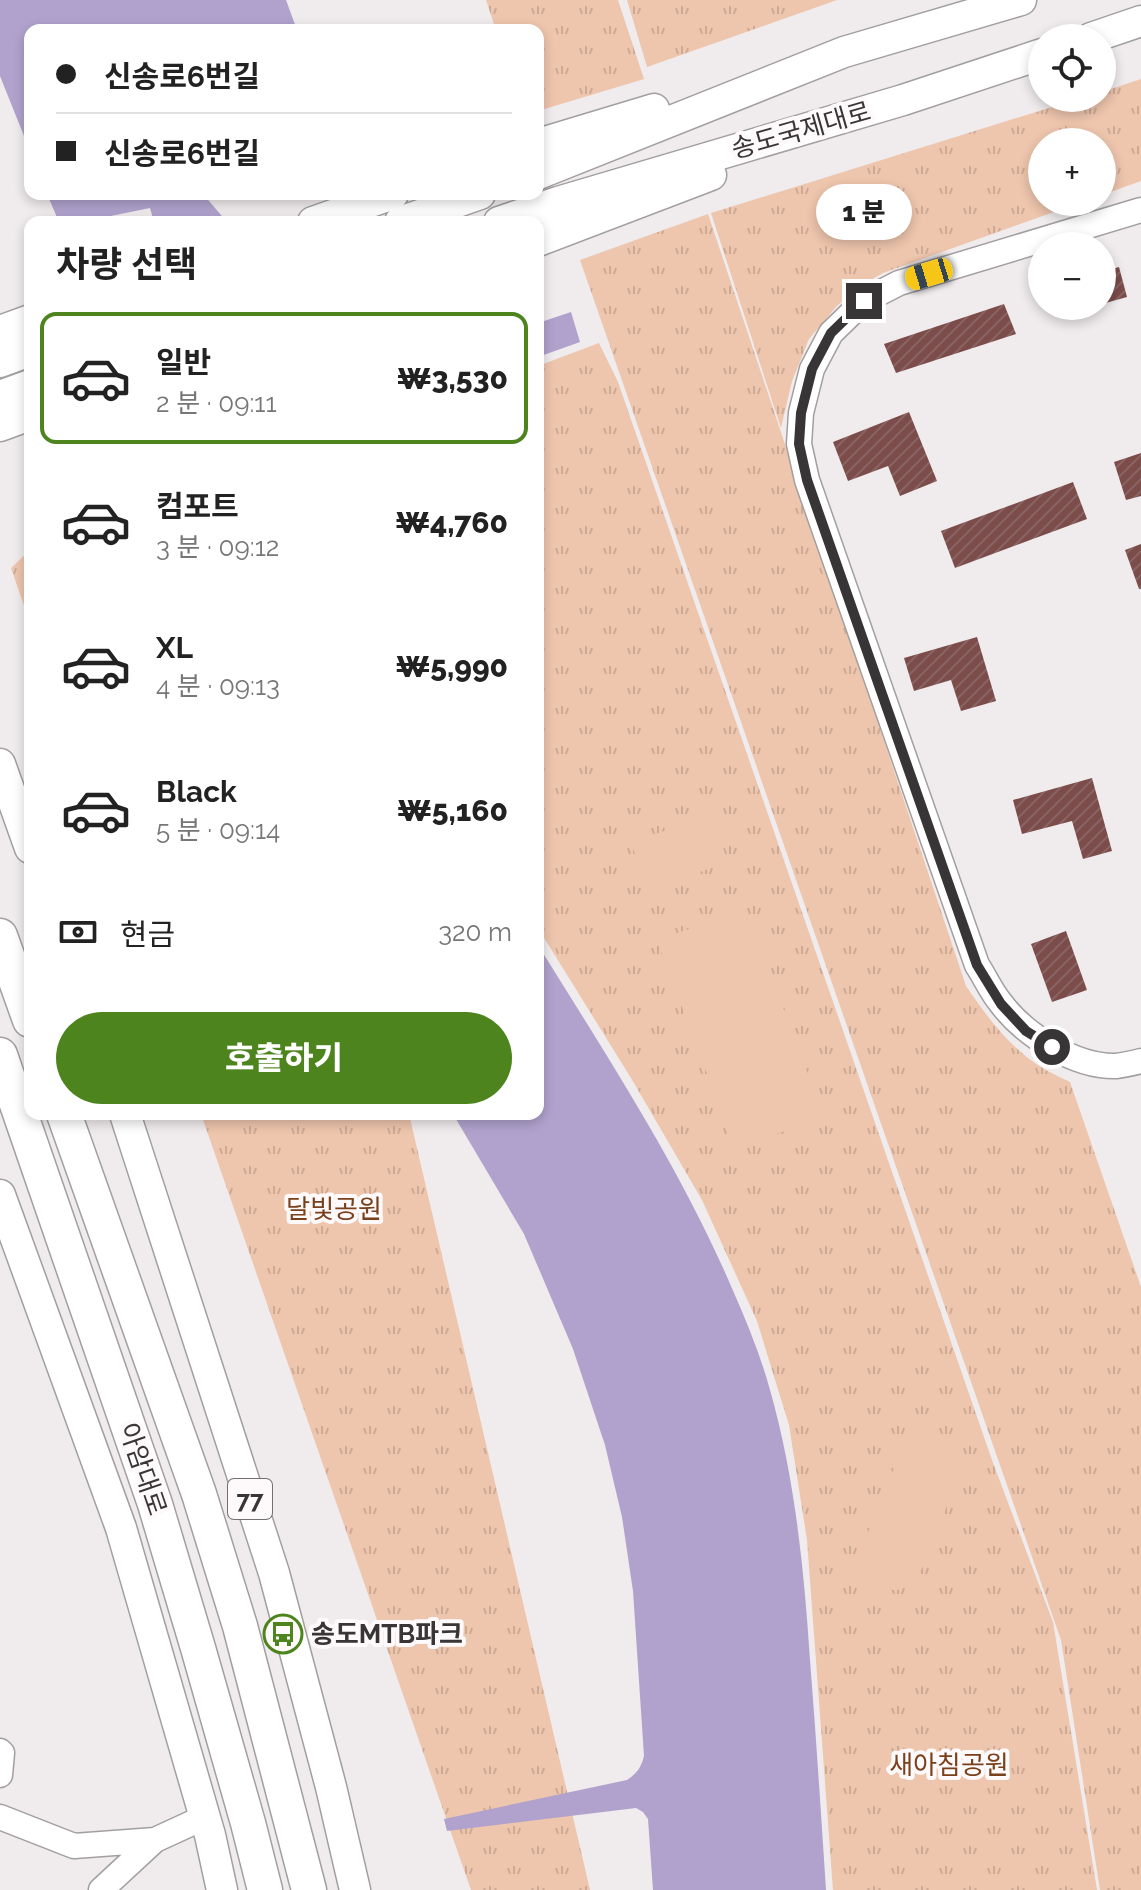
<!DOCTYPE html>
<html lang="ko">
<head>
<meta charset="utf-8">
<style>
	body { margin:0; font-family:Raleway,"Noto Sans KR",sans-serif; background:#f6f6f6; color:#222; height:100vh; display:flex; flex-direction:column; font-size:30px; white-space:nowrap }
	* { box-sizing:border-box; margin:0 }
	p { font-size:26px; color:#767676 }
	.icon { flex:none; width:44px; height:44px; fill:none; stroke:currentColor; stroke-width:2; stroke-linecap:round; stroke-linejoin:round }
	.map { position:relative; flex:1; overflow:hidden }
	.drawer { position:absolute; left:24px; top:216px; width:520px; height:904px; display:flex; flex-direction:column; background:#fff; border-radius:16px; box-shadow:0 4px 12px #0003 }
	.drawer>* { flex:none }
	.top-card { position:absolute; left:24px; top:24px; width:520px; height:176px; border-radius:16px; box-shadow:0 4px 12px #0003; display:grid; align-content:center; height:176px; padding:0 32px; background:#fff }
	.buttons { position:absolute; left:1028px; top:24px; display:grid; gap:16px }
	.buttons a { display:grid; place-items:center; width:88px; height:88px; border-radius:50%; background:#fff; box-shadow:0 4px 12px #0003; font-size:40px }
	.end { position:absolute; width:36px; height:36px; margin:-18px; border:10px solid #373535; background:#fff; box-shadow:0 0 0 4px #fff }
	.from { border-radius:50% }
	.bubble { position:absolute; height:56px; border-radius:28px; background:#fff; box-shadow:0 4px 12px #0003; font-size:26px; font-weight:800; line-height:56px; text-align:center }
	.car { position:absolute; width:24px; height:48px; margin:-24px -12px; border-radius:10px; box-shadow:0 0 6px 2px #0007; background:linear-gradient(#f5c518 24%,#345 0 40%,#f5c518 0 76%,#345 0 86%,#f5c518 0) }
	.top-card b { display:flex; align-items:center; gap:28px; height:76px; font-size:30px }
	.top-card b+b { border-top:2px solid #e0e0e0 }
	.top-card i { width:20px; height:20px; background:#222 }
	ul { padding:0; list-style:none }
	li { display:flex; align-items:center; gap:24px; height:132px; margin:0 16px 12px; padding:0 16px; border:4px solid transparent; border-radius:16px }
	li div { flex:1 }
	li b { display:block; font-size:30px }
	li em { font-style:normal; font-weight:800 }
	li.active { border-color:#4d841e }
	li>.icon { width:72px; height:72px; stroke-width:1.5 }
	h2 { padding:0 32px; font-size:36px; line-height:96px }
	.pay { display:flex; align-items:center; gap:20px; height:88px; padding:0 32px; font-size:30px }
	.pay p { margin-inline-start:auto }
	.cta { display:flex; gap:16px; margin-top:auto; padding:16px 32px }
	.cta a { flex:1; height:92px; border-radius:48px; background:#4d841e; color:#fff; font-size:32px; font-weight:800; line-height:92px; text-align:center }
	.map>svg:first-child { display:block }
	.grass { fill:url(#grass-tufts) }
	.pitch { fill:#eec5ad }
	.water { fill:#b0a2cd }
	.building { fill:url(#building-hatch) }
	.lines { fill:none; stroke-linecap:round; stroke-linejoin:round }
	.minor-casing { stroke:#a39fa0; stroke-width:27 }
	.major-casing { stroke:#a39fa0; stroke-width:33 }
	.highway-casing { stroke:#a39fa0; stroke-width:37 }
	.minor { stroke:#fff; stroke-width:24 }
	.major { stroke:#fff; stroke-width:30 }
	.highway { stroke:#fff; stroke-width:34 }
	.route { stroke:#373535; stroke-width:10 }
	.labels { text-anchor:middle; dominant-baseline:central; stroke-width:8; stroke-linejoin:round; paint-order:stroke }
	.shield { fill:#fef9fa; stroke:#737070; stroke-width:2 }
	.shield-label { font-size:24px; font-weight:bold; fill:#373535 }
	.street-label { font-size:26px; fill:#373535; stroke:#fef9fa }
	.park-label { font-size:26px; fill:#79401b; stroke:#fef9fa }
	.poi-label { font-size:26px; font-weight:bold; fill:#373535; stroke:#fef9fa; text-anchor:start }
</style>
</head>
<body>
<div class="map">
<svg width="1141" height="1890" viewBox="0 0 1141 1890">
	<defs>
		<pattern id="grass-tufts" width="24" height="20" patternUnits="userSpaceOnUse" patternTransform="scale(2)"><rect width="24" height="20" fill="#eec5ad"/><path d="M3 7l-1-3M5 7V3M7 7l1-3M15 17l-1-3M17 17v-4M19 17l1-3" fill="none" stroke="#cdaa95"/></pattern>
		<pattern id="building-hatch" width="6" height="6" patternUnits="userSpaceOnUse" patternTransform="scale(2)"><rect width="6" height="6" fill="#7b4c4a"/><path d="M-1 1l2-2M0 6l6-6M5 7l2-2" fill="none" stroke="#896462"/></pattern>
	</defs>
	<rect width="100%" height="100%" fill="#f0ebed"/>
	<path class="grass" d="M486,0h132l26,79 -106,32v-81h-42z
		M627,0h210l-190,67z
		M1141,79v102l-39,14v-53h-60v60h40l-199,71 -26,15 -21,19 -27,32 -17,42 -11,47 -70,-215 370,-115h21v-6z
		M708,214l258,772c20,29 40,57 69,77 11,8 23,13 35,19l71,205v603h-41l-39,-250 -481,-1380z
		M599,343l19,39 374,1078 61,162 44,268h-264l-26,-350 -18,-115 -32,-104 -55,-121 -71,-122 -93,-150v-562z
		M30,550v73l-19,-55z
		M201,1114h208l181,776h-119z"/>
	<path class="pitch" d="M711,814l17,48 -80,28 -17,-47z
		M746,909l78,208 -89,32 -78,-209z
		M921,1443c27,0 36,15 35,41 -9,21 -17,42 -26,64 -4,11 -8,24 -16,33 -11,12 -28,11 -40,3 -13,-7 -16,-18 -14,-32l40,-98 11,-8z"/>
	<path class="water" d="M0,0h286l11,30h-267v121l-30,-75z
		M47,194h156l24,28h-73l-4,-14 -69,14h-22z
		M571,312l9,30 -42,15v-34z
		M538,945c70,113 144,225 196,348 14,32 27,64 36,97 25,88 34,179 40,270 6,76 11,153 16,230h-173l-5,-71 -5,-7 -7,-4 -189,23 -3,-12 183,-39c10,-7 14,-12 17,-24l-11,-165 -11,-74 -17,-72 -32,-96 -49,-115 -71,-120h85z"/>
	<path class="building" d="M1119,267l8,30 -25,7v-32z
		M1004,304l12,30 -120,39 -12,-29z
		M909,412l28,69 -37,15 -12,-30 -40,15 -15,-39z
		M1141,453v43l-15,4 -12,-38z
		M1073,482l14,37 -132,49 -14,-37z
		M1141,544v45h-2l-14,-39z
		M977,637l19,64 -35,10 -10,-31 -37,11 -10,-33z
		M1092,778l20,73 -29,8 -11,-38 -50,13 -9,-34z
		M1066,931l21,59 -35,12 -21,-58z"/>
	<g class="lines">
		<defs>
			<path id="minor" d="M1141,210l-242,73 -35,18 -33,32 -19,36 -11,44 -2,31 8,36 170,485c8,12 14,26 23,37 24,33 75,65 116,64 8,-1 17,-3 25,-5
				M0,1751l2,2 -2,22
				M0,1817l74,29 81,-6 50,-23
				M101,1890l54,-50"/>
			<path id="major" d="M1091,38l50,-17
				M538,144l116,-35
				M538,174l306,-122 177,-52
				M313,222l80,-28
				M400,222l80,-28
				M499,222l59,-20 345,-102 139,-46
				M538,241l173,-66
				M0,331l30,-11
				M0,362l30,-11
				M0,396l30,-11
				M0,426l30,-11
				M0,764l30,84
				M125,1114l149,459 57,214 24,103
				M0,1195l121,333 89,307 12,55"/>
			<path id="highway" d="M0,936l30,84
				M0,1055l155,449 43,144 50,175 17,67
				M64,1114l135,380 41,132 69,264"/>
		</defs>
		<use href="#minor" class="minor-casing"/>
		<use href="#major" class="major-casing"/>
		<use href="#highway" class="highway-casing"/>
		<use href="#minor" class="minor"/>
		<use href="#major" class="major"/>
		<use href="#highway" class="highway"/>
	</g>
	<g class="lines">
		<path class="route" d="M864,301l-33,32 -19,36 -11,44 -2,31 8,36 170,485 24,39 25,27 26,16"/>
	</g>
	<defs>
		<symbol id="bus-ring" viewBox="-11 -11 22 22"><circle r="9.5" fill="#fef9fa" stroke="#4d841e" stroke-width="1.5"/><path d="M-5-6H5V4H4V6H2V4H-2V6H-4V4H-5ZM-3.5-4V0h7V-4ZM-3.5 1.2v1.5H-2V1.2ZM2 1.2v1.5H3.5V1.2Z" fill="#4d841e"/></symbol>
	</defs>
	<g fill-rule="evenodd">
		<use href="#bus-ring" x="261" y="1612" width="44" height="44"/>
	</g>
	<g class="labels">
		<rect class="shield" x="228" y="1479" width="44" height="40" rx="6"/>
		<g class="shield-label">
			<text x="250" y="1499">77</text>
		</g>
		<g class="street-label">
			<text transform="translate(801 130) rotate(-16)">송도국제대로</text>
			<text transform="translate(143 1469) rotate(71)">아암대로</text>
		</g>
		<g class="park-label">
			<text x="334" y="1209">달빛공원</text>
			<text x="949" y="1765">새아침공원</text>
		</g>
		<g class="poi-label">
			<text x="311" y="1634">송도MTB파크</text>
		</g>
	</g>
</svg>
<div class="buttons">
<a><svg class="icon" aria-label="locate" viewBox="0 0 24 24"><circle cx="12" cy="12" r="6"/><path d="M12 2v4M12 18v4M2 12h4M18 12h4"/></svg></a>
<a>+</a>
<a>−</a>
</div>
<i class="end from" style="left:1052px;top:1047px"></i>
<i class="end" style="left:864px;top:301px"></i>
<div class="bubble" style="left:816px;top:184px;width:96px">1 분</div>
<i class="car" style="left:929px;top:274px;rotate:253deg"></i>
<div class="top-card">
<b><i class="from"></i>신송로6번길</b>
<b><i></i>신송로6번길</b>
</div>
<section class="drawer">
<h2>차량 선택</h2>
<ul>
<li class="active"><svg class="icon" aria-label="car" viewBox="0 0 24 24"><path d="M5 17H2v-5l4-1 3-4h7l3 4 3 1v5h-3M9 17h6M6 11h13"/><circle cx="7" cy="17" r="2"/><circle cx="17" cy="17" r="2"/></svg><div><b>일반</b><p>2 분 · 09:11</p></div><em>₩3,530</em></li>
<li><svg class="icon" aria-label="car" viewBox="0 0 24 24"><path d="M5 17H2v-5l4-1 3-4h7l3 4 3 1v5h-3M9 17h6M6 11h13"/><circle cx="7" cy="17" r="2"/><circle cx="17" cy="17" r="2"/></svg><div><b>컴포트</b><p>3 분 · 09:12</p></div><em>₩4,760</em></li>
<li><svg class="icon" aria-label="car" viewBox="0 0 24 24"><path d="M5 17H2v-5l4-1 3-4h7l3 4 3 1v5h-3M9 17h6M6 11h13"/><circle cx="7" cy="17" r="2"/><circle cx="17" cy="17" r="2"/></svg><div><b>XL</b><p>4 분 · 09:13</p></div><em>₩5,990</em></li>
<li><svg class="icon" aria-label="car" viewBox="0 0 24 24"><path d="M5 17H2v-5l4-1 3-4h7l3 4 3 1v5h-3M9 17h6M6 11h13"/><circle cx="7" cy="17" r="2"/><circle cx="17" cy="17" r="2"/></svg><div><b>Black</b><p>5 분 · 09:14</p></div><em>₩5,160</em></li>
</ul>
<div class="pay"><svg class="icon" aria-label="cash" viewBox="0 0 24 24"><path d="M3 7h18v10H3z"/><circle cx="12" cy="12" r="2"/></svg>현금<p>320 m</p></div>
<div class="cta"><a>호출하기</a></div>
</section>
</div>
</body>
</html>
